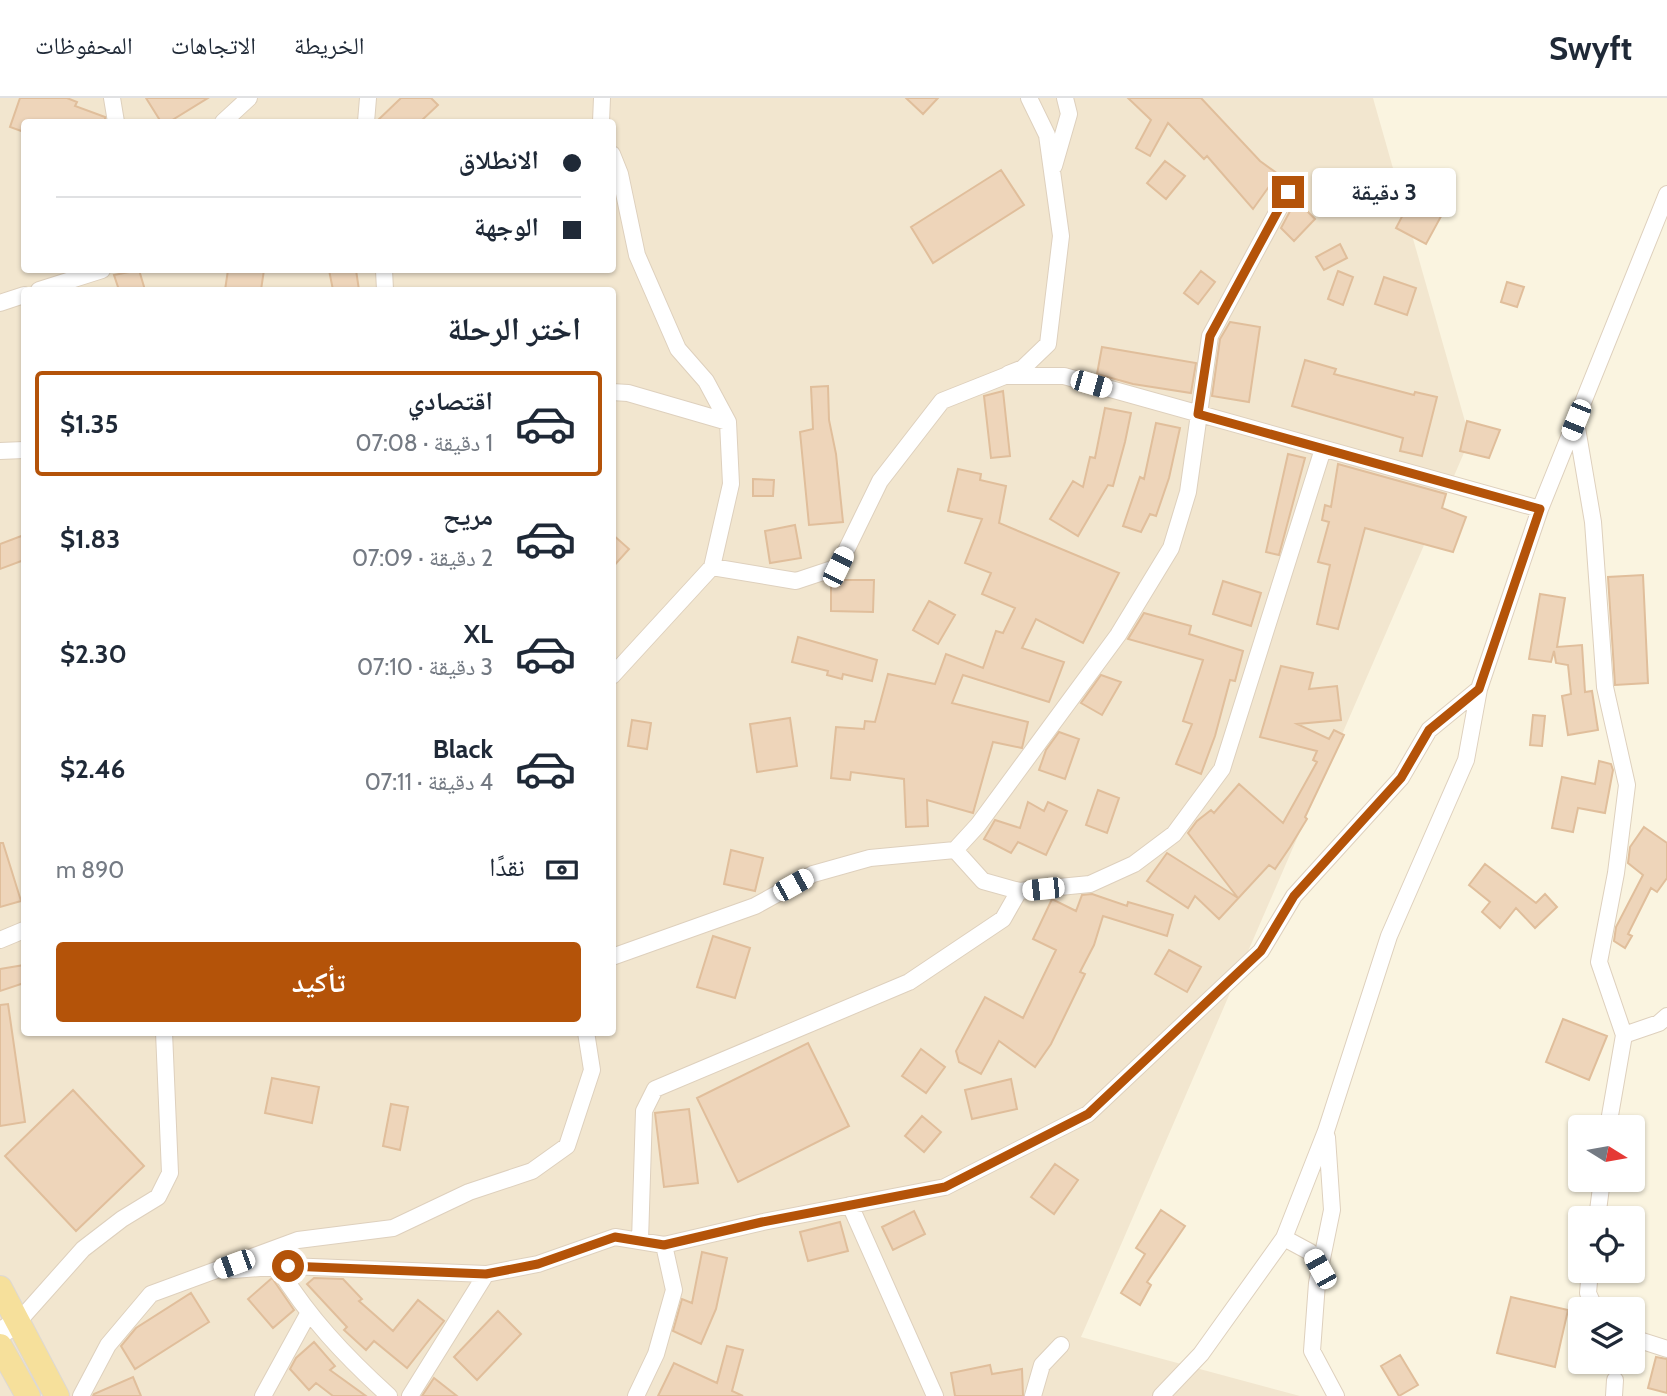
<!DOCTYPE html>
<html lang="ar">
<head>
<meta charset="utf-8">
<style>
	body { margin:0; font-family:Cabin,"Noto Naskh Arabic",sans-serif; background:#f2f2f3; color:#1f2937; direction:rtl; height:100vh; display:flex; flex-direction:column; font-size:26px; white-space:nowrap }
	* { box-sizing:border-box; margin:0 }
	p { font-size:23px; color:#747a83 }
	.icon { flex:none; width:38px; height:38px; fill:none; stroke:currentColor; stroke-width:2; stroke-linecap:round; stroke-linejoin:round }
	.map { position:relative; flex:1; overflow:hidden; direction:ltr }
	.details { position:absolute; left:21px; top:189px; width:595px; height:749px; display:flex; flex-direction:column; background:#fff; border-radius:7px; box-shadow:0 2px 5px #0004; direction:rtl }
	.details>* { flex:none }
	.hud { position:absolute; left:21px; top:21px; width:595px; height:154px; border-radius:7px; box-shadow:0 2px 5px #0004; direction:rtl; display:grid; align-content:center; height:154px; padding:0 35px; background:#fff }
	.needle { width:46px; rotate:101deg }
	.buttons { position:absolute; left:1568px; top:1017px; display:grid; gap:14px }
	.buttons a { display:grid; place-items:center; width:77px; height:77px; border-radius:7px; background:#fff; box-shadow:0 2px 5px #0004; font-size:35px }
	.end { position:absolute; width:32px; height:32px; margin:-16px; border:9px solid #b45309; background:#fff; box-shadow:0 0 0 4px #fff }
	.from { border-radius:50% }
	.bubble { position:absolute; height:49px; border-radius:7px; background:#fff; box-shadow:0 2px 5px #0004; font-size:23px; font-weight:700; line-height:49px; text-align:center; direction:rtl }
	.car { position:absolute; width:21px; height:42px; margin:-21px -10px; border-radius:9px; box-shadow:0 0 5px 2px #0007; background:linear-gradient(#fff 24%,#345 0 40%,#fff 0 76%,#345 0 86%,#fff 0) }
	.hud b { display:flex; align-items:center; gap:24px; height:66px; font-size:26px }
	.hud b+b { border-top:2px solid #e0e1e3 }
	.hud i { width:18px; height:18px; background:#1f2937 }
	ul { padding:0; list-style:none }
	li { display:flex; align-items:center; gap:21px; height:105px; margin:0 14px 10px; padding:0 21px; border:4px solid transparent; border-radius:7px }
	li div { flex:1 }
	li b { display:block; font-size:26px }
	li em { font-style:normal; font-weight:700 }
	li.active { border-color:#b45309 }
	li>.icon { width:63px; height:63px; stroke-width:1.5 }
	h2 { padding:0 35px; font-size:32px; line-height:84px }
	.pay { display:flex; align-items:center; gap:18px; height:77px; padding:0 35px; font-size:26px }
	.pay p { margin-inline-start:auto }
	.cta { display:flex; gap:14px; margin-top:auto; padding:14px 35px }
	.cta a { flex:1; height:80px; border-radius:7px; background:#b45309; color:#fff; font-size:28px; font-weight:700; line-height:80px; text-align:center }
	header { display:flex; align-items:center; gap:42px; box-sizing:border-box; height:98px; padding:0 35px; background:#fff; border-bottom:2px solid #e0e1e3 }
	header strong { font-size:33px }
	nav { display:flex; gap:38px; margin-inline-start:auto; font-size:24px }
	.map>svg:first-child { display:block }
	.residential { fill:#f2e6cf; fill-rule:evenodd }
	.building { fill:#eed5ba; stroke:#e0be9b; stroke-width:2 }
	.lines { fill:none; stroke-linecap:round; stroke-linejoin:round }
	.street-casing { stroke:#ded0bd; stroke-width:18 }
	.secondary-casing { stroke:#e2d2bb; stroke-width:23 }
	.primary-casing { stroke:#ddd8d3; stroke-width:26 }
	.street { stroke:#fff; stroke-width:16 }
	.secondary { stroke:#fff; stroke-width:21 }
	.primary { stroke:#f6e09b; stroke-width:24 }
	.route { stroke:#b45309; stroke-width:9 }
</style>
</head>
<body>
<header>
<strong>Swyft</strong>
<nav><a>الخريطة</a><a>الاتجاهات</a><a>المحفوظات</a></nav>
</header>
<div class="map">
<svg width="1667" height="1298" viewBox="0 0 1667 1298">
	<rect width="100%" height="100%" fill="#faf4e0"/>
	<path class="residential" d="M0,0h1373l97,341 -389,898 219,59h-1300zM24,24h588v148h-588zM24,192h588v742h-588z"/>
	<path class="building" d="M20,0h47l10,4 -2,4 30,11v5h-81v10l-14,-5z
		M146,0h62l-39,24h-8z
		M401,0h30l7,7 -18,17h-44z
		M906,0h32l-15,16z
		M1128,0h73l59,63 18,13 -25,35 -46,-53 -3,3 -36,-36 -18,33 -14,-8 15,-28z
		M1165,63l20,15 -19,23 -19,-16z
		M1001,72l23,35 -91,58 -22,-36z
		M1420,84l31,16 -25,46 -30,-16z
		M1296,102l19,19 -21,22 -13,-13z
		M1340,146l7,14 -23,12 -8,-13z
		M139,172l6,20h-26l-5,-15z
		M228,172h36l-3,20h-36z
		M329,172h27l3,20h-26z
		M1201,173l14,11 -17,22 -14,-11z
		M1338,173l15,6 -10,28 -15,-6z
		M1384,179l32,11 -9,27 -32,-11z
		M1507,184l17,5 -7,20 -16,-5z
		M1230,224l30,5 -11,75 -37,-6 8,-57z
		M1102,249l94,16 -5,30 -58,-9 -36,-10z
		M1305,262l31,9 -2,5 80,21 1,-3 22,5 -15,59 -22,-5 3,-13 -111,-32z
		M828,288l1,34 7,34 7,68 -34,3 -9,-93 13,-3 -2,-42z
		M1003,293l7,65 -19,2 -7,-62z
		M1105,310l26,5 -6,29 -12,44 -5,-1 -30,51 -28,-17 23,-38 10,6 7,-30 5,1z
		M1467,323l33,9 -11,28 -29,-7z
		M1156,325l24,5 -11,50 -13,38 -6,-2 -9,18 -18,-6 17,-49 4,2z
		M1288,356l17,4 -26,97 -13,-3z
		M1338,366l108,30 -4,14 24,9 -13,35 -88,-24 -27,101 -21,-5 13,-59 -12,-3 11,-40 -7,-2 3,-15 6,2z
		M958,371l23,5 -1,6 26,6 -7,37 120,50 -36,70 -47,-24 -14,29 42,14 -15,40 -86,-27 -11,28 76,19 -6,26 -29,-6 -20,71 -46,-13 1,26 -22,1 -2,-48 -53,-7 -1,8 -19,-2 5,-51 28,2 1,-8 10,1 13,-48 47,10 11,-30 37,14 13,-37 7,2 12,-25 -33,-14 9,-21 -26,-10 17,-44 -34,-8z
		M753,381l21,1 -1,16h-20z
		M795,427l6,33 -31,5 -5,-32z
		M612,436l17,15 -17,19z
		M24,437v25l-24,9v-25z
		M1643,477l5,108 -33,2 -7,-108z
		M831,482h43l-1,32 -42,-1z
		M1223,483l38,12 -10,33 -38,-12z
		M1540,496l25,4 -8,49 25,-2 3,47 7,-1 6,39 -30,5 -6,-39 9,-2 -3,-29 -12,-2 -2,-12 -3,11 -22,-3z
		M929,503l26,14 -17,29 -25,-14z
		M1144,515l47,13 -2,8 54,17 -8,30 -5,-1 -15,56 -14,38 -25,-10 16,-40 -9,-3 20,-61 -75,-21z
		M798,539l79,23 -5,21 -29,-7 -1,5 -15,-4 1,-4 -36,-9z
		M1281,568l32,7 -4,16 28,-3 4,34 -44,4 32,15 5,-9 10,5 -39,82 2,2 -17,28 -15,22 -6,-4 -50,54 -24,-23 -7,12 -41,-27 20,-28 71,45 -50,-65 9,-12 14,-11 3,3 25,-29 44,39 34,-61 -4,-2 4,-9 -57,-14z
		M1101,577l20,7 -19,33 -21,-12z
		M1533,617l12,1 -3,30 -12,-1z
		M790,620l7,48 -40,6 -7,-48z
		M632,622l19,3 -4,26 -19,-3z
		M1059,634l20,7 -14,40 -26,-9 7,-20z
		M1599,663l12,3 2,6 -8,43 -27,-5 -5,24 -21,-4 10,-51 33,7z
		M1098,692l21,8 -12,35 -21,-8z
		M1028,704l16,9 4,-9 19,9 -21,44 -28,-13 -7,11 -27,-14 11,-19 25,8z
		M1644,729l23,16v35l-10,14 -6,-4 -23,46 4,2 -7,12 -11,-7 2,-14 27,-52 -15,-12 2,-16z
		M0,745h3l18,58 -21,6z
		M731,752l32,8 -8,33 -31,-7z
		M1485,766l51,39 9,-9 12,13 -22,21 -19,-20 -16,20 -18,-16 8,-10 -21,-17z
		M1092,796l35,12 1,-4 45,13 -6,21 -64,-20 -9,29 -14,27 5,2 -34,70 -16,23 -36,-26 -18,33 -22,-12 -3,-11 29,-54 38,21 33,-68 -23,-11 19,-40 24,12 6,-16z
		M713,838l37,12 -15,50 -38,-11z
		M1169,852l32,17 -14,25 -32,-18z
		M24,867v18l-24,8v-22z
		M8,906l17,118 -25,4v-121z
		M1563,921l44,17 -18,44 -43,-18z
		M808,945l41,83 -111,56 -41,-84z
		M921,951l24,18 -19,26 -24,-17z
		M272,980l47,9 -7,36 -47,-10z
		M1011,981l6,30 -45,10 -7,-29z
		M73,992l71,76 -68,65 -71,-75z
		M391,1006l17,3 -8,43 -17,-4z
		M689,1011l9,74 -34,4 -9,-74z
		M922,1018l19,16 -17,20 -19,-16z
		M1055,1066l23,16 -24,34 -23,-17z
		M1161,1112l24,16 -38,56 4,3 -11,20 -19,-12 24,-39 -9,-6z
		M914,1113l11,23 -32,16 -11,-23z
		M840,1124l8,29 -40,10 -8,-29z
		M702,1154l25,6 -11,51 -15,35 -28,-13 9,-32 10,4z
		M272,1180l22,32 -21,18 -25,-29z
		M314,1180l29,1 19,20 -3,2 34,30 25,-31 26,21 -37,47 -33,-27 -8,9 -22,-20 3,-3 -40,-43z
		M191,1195l18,29 -74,47 -14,-23 15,-18z
		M1511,1199l57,13 -13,57 -58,-14z
		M498,1213l23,23 -44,46 -23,-23z
		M314,1244l21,24 -5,4 36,26h-33l-17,-13 -7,7 -19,-21 6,-11z
		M727,1248l16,4 -11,41 11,5h-85l16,-33 43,20z
		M1400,1257l18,30 -19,11 -18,-30z
		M1656,1259l11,2v34l-19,-5z
		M990,1267l2,9 30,-5 1,27h-68l-4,-23z
		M133,1279l8,19h-48l1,-2z
		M434,1280l23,18h-35z"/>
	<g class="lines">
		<defs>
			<path id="street" d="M112,0l4,24
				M223,24l26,-24
				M366,24l2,-24
				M601,24l1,-24
				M612,56l8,20 17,81 41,94 28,32 22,41 3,62 -19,83
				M1054,68l15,-52 -4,-16
				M384,172l1,20
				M39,192l63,-20
				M0,205l24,-8
				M1008,276l15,-6 25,-24 13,-108 -14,-101 -18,-37
				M612,294l16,1 100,29
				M1576,324l17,100 12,165 22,98 -11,88 -17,89 25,73
				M0,353l24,-1
				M612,578l100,-109 84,14 42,-14 42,-86 62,-80 63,-25h59l476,133 127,-315
				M955,752l28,31 36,10 71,-7 44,-20 40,-30 48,-65 101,-320
				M0,842l24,-10
				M612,859l143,-51 58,-32 57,-16 85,-8 23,-25 140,-190 53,-87 17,-56 22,-156 78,-144
				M1608,1029l16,-92 35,-12 8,-7
				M1327,1039l5,73 -15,73 -5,68 24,45
				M850,1107l85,191
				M1597,1120l5,-38
				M1284,1140l26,14 9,17
				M640,1143l4,-130 11,-22 254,-107 94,-63 16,-28
				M664,1147l99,-23 182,-35 143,-73 173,-163 33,-55 107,-118 28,-48 50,-41
				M277,1168c31,51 68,90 112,130
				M233,1172l55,-4 198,8 52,-10 77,-27 49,8 10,45 -18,64 -20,42
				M1590,1172l-2,23 7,16
				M18,1224l65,-73 39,-30 36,-22 12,-24 -6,-141
				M1633,1240l34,11
				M81,1298l27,-51 43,-51 147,-54 95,-12 76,-36 63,-21 35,-25 25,-76 -6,-38
				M263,1298l45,-82
				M410,1298l76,-122
				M1033,1298l9,-31 19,-20
				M1161,1298l40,-42 83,-116 42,-107 63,-195 77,-176 13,-71 61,-180
				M1614,1298l1,-16"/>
			<path id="secondary" d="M0,1235l18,-11"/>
			<path id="primary" d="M0,1190l57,108
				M0,1248l28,50"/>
		</defs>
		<use href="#street" class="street-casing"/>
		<use href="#secondary" class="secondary-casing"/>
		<use href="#primary" class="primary-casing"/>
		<use href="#street" class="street"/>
		<use href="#secondary" class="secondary"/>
		<use href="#primary" class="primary"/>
	</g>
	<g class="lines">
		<path class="route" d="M288,1168l198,8 52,-10 77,-27 49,8 98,-23 183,-35 143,-73 173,-163 33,-55 107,-118 28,-48 50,-41 61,-180 -342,-95 12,-78 78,-144"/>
	</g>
</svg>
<div class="buttons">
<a><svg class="needle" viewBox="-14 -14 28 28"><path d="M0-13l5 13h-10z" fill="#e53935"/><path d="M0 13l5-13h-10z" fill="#747a83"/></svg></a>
<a><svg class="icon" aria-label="locate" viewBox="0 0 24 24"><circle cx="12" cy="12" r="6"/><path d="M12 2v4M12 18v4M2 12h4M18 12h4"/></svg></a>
<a><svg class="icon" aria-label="layers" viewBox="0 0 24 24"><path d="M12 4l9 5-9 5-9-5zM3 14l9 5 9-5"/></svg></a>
</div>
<i class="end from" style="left:288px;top:1168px"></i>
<i class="end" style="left:1288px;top:94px"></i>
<div class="bubble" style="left:1312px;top:70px;width:144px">3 دقيقة</div>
<i class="car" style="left:1091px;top:286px;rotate:106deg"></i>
<i class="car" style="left:1576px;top:322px;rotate:202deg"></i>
<i class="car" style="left:838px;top:469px;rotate:26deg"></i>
<i class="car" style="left:793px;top:787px;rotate:61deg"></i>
<i class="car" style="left:1043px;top:791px;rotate:264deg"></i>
<i class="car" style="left:234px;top:1166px;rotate:250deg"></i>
<i class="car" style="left:1320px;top:1171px;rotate:331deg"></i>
<div class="hud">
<b><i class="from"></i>الانطلاق</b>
<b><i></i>الوجهة</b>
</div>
<section class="details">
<h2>اختر الرحلة</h2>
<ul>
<li class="active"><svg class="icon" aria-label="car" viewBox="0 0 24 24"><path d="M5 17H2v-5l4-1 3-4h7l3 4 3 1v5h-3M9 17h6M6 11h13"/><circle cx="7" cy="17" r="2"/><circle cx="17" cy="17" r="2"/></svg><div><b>اقتصادي</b><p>1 دقيقة · 07:08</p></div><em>$1.35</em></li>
<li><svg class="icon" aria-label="car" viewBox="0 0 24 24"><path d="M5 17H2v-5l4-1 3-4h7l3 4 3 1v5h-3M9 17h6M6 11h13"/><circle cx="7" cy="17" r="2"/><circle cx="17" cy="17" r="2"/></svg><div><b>مريح</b><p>2 دقيقة · 07:09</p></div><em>$1.83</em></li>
<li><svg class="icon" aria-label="car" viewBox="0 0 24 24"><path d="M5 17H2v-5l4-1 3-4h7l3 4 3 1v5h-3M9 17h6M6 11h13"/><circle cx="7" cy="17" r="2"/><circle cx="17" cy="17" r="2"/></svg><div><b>XL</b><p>3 دقيقة · 07:10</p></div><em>$2.30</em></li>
<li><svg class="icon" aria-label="car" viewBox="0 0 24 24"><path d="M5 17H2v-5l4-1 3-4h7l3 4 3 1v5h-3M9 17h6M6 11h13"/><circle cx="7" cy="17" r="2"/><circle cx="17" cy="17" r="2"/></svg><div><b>Black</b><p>4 دقيقة · 07:11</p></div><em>$2.46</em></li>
</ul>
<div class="pay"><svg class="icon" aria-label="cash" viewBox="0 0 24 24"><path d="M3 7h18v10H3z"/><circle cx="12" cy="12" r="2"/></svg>نقدًا<p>890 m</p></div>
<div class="cta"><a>تأكيد</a></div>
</section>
</div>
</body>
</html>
